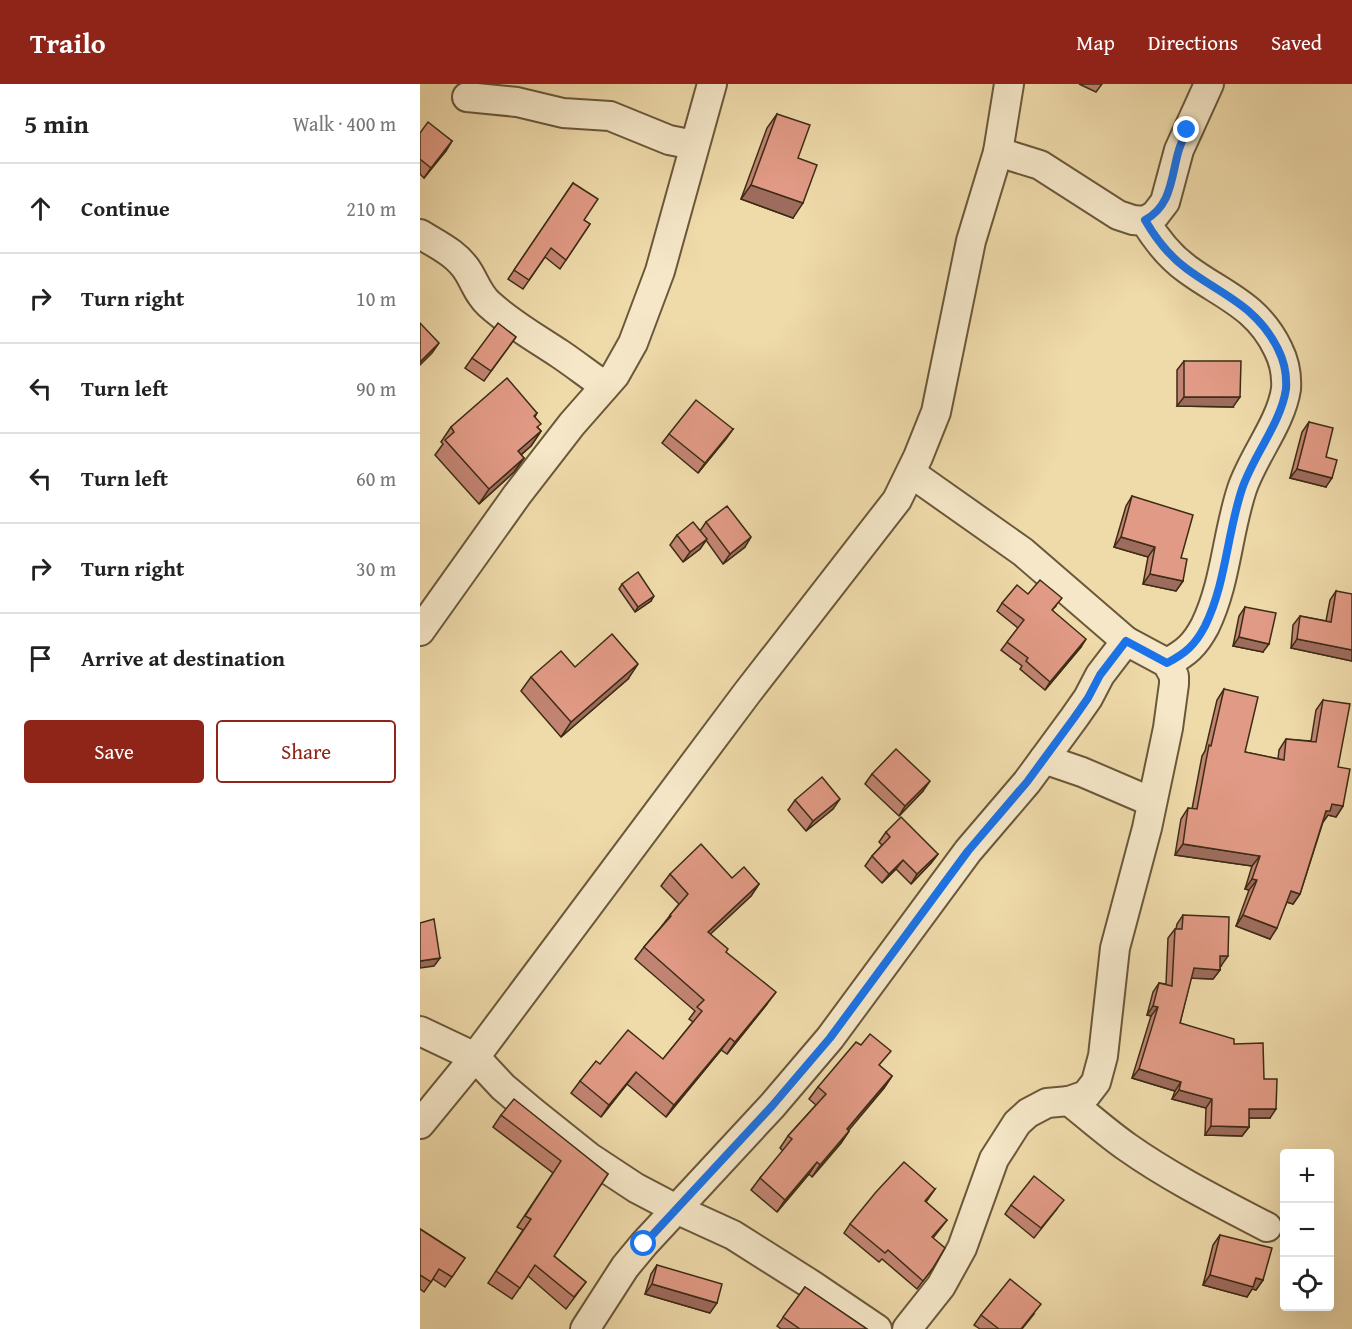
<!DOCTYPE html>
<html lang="en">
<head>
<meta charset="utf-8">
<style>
  :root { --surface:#fff; --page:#f6f6f6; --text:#222; --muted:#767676; --line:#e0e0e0; --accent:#8f2418 }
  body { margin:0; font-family:"Gentium Book Plus",serif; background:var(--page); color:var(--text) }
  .controls { position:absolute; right:18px; bottom:18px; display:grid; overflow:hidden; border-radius:6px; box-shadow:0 6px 24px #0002 }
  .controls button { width:54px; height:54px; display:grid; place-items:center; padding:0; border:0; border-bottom:2px solid var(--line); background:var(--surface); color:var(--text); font:30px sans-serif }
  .stop { position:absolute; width:18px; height:18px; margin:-14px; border:4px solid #1a73e8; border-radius:50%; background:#fff }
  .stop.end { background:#1a73e8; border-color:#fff; box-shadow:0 2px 6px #0008 }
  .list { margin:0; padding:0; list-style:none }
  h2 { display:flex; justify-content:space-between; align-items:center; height:78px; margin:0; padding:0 24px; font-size:26px }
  h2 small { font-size:20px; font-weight:400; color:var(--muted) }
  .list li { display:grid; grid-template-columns:39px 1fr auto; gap:18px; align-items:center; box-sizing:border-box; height:90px; padding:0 24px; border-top:2px solid var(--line) }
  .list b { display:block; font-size:22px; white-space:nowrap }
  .list em { font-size:20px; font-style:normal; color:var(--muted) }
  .actions { display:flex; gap:12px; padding:18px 24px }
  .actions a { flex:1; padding:14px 0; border:2px solid var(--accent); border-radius:6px; text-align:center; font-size:21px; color:var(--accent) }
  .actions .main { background:var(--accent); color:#fff }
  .icon { flex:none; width:33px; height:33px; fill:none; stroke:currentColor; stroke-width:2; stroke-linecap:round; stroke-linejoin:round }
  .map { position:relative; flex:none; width:932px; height:1245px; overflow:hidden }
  header { display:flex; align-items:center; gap:36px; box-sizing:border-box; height:84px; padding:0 30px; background:var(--accent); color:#fff }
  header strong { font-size:28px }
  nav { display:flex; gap:33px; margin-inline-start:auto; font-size:21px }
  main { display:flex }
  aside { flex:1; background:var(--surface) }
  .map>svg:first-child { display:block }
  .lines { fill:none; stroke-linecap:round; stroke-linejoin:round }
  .minor-casing { stroke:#6a583a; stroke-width:32 }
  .minor { stroke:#f5e7c8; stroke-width:28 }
  .wall { fill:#c28472; stroke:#3d2c15; stroke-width:1.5 }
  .shaded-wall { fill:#9e6c5d; stroke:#3d2c15; stroke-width:1.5 }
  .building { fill:#e19a85; stroke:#3d2c15; stroke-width:1.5 }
  .route { stroke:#1a73e8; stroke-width:8 }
</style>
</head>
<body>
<header>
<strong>Trailo</strong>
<nav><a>Map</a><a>Directions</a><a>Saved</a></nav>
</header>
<main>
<aside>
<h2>5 min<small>Walk · 400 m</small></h2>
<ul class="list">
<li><svg class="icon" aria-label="ahead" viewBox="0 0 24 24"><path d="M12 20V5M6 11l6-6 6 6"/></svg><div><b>Continue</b></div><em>210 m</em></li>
<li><svg class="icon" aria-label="right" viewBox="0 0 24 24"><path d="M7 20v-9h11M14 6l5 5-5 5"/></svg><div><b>Turn right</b></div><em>10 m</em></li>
<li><svg class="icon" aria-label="left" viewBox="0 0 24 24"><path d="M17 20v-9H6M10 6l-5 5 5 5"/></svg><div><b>Turn left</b></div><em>90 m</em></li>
<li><svg class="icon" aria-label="left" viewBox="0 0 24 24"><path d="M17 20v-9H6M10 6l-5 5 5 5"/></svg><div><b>Turn left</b></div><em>60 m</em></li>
<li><svg class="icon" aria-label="right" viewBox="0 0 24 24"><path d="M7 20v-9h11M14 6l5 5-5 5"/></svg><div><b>Turn right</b></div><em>30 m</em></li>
<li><svg class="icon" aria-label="arrive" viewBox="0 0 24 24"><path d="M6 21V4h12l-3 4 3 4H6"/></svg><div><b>Arrive at destination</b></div></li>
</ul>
<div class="actions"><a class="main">Save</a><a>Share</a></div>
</aside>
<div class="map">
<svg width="932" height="1245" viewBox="0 0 932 1245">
  <rect width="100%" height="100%" fill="#efdaaa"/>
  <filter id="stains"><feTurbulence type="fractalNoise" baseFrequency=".00333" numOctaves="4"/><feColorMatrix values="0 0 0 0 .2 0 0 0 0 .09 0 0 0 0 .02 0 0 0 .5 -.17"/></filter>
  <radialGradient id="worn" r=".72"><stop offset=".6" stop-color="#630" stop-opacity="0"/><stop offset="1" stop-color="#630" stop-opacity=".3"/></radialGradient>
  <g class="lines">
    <defs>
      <g id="minor">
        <path d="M47,13L97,18L143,29L190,32L249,56L274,61"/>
        <path d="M578,68L620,81L698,131L713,136L725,137L735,131L745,118L759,66L789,0"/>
        <path d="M725,137C736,155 749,172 767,185C802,211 837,221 858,265C864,277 867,291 866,305C861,339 833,372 822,405C807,450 806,499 785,542C775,561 766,569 747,579"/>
        <path d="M0,150C18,161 38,170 49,189C56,201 59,211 69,220C91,240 116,254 140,270C155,280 170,292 185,302"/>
        <path d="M0,547L97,411L152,340L195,291L213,259L240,187L292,0"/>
        <path d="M624,675L662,688L732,718"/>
        <path d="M0,947L55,973L83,1003L114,1029L169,1073L216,1104L256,1125L313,1151L392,1201L457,1245"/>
        <path d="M649,1017C668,1032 687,1049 707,1063C751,1094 799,1118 847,1143"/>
        <path d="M0,1040L55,973L327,609L477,416L498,373L516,328L551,157L578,68L589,0"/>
        <path d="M165,1245L205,1183L224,1160L352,1022L410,954L548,767L607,698L654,634L668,614L680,591L706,557"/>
        <path d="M487,1245L521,1202L542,1164L574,1075L597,1039L608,1029L627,1019L649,1017L666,1011L676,998L683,972L695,864L727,744L748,644L754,600V592L747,579L706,557L603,468L491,389"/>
      </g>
    </defs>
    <use href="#minor" class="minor-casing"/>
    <use href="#minor" class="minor"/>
  </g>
  <g class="wall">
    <path d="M659,0H682L676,8Z"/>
    <path d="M357,30L378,74L373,134L321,115L347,44Z"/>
    <path d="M0,49L32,57L4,94L0,90Z"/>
    <path d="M153,99L164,136L170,140L140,185L125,173L103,205L88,195Z"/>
    <path d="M96,253L64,297L45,284L52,274Z"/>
    <path d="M764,277L813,323L757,322V286Z"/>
    <path d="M117,329L115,333L118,344L121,347L111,362L101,371L104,374L94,388L59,420L15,371L23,360L21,358L31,343Z"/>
    <path d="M889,338L906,373V403L870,394L882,348Z"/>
    <path d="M313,345L278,389L242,359L249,350Z"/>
    <path d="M712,412L761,474L763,497L756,507L723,500L728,473L694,463L706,422Z"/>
    <path d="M286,438L325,463L303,480L286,456L280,465L263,478L250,461L257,451L280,447Z"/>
    <path d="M202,500L231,517L215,528L199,505Z"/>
    <path d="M916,507L932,577L871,564L873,541L880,532L906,537L910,516Z"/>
    <path d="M608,510L636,522L632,526L661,563L625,606L600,585L602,582L581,566L598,544L577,527L582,519Z"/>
    <path d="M825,523L843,568L813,562L819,532Z"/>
    <path d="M111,593L208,595L141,653L101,607Z"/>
    <path d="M804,605L825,668L858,675L859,666L866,655L891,657L896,626L903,616L918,683L923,722L916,733L908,731L903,738L880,810L873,820L867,818L850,855L816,842L829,806L825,805L832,782L755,771L761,735L768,724L772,725L782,672L785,667L797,616Z"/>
    <path d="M452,690L503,707L479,732L445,700Z"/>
    <path d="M375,716L413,725L386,747L368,726Z"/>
    <path d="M466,748L518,770L511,779L491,800L476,785L462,799L445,782L452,772L462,761L459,758Z"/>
    <path d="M250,790L312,794L339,800L331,812L290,850L347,920L307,970L301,966L246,1033L207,1000L181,1033L151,1009L160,997L180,980L243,975L273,938L269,935L275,927L215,875L224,863L241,843L259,820L241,802Z"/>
    <path d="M763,831L801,882H800V886L793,895L771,894L760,939L814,960L844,995L850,1034H829V1043L822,1052L785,1051L786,1024L752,1015L755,1007L712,994L731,932L727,931L733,908L739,899L746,900L748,854L755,845H756L757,840Z"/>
    <path d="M460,982L472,992L464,1004L428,1046L429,1047L421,1059L392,1093L389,1090L357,1128L331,1106L340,1094L363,1067L360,1064L368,1052L396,1021L389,1015L398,1003Z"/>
    <path d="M81,1031L188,1090L134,1172L166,1198L146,1225L108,1192L92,1215L68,1199L103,1146L97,1143L133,1089L73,1043Z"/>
    <path d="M515,1105L506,1118L527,1136L513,1154V1184L497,1205L462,1175L459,1178L424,1149L430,1140Z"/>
    <path d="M591,1121L637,1125L614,1154L585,1130Z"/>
    <path d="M0,1145L45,1174L25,1203L13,1195L4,1208L0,1205Z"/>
    <path d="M800,1151L843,1196L836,1206L832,1205L827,1213L783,1201L793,1161Z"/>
    <path d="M237,1181L290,1229L225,1210L231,1190Z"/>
    <path d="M385,1203L447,1245H361L357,1242Z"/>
    <path d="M614,1230L602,1245H560L554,1241L561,1231Z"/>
  </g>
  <g class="shaded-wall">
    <path d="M32,57L26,67L4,94L11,84Z"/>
    <path d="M331,101L383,119L373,134L321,115Z"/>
    <path d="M19,259L12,269L0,281V278Z"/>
    <path d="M764,313H820L813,323L757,322Z"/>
    <path d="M313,345L306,355L278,389L285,379Z"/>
    <path d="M121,347L111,362L88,382L98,367Z"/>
    <path d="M104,374L94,388L59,420L69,405Z"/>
    <path d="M877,385L912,394L906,403L870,394Z"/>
    <path d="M331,453L325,463L303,480L310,470Z"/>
    <path d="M701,453L735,463L728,473L694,463Z"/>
    <path d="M287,455L280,465L263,478L270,468Z"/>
    <path d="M730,490L763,497L756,507L723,500Z"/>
    <path d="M234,512L231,517L215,528L218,523Z"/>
    <path d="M819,553L849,560L843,568L813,562Z"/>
    <path d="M666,555L661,563L625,606L630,598Z"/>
    <path d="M877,555L932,566V577L871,564Z"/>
    <path d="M218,580L208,595L141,653L151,638Z"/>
    <path d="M510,697L503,707L479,732L485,722Z"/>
    <path d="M420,715L413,725L386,747L393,737Z"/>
    <path d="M912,720L923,722L916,733L908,731L903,738L899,737Z"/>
    <path d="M763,760L840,772L832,782L755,771Z"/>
    <path d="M518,770L511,779L491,800L497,790Z"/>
    <path d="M483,776L476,785L462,799L469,790Z"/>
    <path d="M832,795L837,796L829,806L825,805Z"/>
    <path d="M339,800L331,812L280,860L288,848Z"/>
    <path d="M871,807L880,810L873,820L863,817Z"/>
    <path d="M823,831L857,844L850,855L816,842Z"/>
    <path d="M800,872H808L801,882L794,881Z"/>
    <path d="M20,874L14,882L0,884V877Z"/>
    <path d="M774,884L800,886L793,895L767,894Z"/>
    <path d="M356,908L347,920L307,970L315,958Z"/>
    <path d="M733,922L738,923L731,932L727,931Z"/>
    <path d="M310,954L301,966L246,1033L254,1021Z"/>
    <path d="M719,985L761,998L755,1007L712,994Z"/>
    <path d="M216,988L207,1000L181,1033L189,1021Z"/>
    <path d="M472,992L464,1004L419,1058L427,1045Z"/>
    <path d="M759,1006L792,1015L786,1024L752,1015Z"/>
    <path d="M829,1025H856L850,1034H823Z"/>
    <path d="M791,1042L829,1043L822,1052L785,1051Z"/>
    <path d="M429,1047L421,1059L392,1093L400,1081Z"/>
    <path d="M397,1078L389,1090L357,1128L365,1116Z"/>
    <path d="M790,1191L836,1194L843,1196L836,1206L832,1205L827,1213L783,1201Z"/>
    <path d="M232,1200L297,1219L290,1229L225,1210Z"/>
  </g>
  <g class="building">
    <path d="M357,30L390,41L378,74L397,81L383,119L331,101Z"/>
    <path d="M8,38L32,57L11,84L0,75V49Z"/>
    <path d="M153,99L178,115L164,136L170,140L146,176L131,164L109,196L94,186Z"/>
    <path d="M0,239L19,259L0,278Z"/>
    <path d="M78,239L96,253L71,287L52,274Z"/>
    <path d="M764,277H821L820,313H764Z"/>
    <path d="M87,294L117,329L114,332L121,340L117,343L121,347L98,367L104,374L69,405L25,356L34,348L31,343Z"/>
    <path d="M276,316L313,345L285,379L249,350Z"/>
    <path d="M889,338L913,344L906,373L917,376L912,394L877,385Z"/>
    <path d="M712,412L773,431L761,474L767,475L763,497L730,490L735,463L701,453Z"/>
    <path d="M307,422L331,453L310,470L286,438Z"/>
    <path d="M273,438L287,455L270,468L257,451Z"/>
    <path d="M218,488L234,512L218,523L202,500Z"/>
    <path d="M620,496L642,514L632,526L666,555L630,598L606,577L608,574L587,558L604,536L582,519L597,501L608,510Z"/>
    <path d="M916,507L932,510V566L877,555L880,532L911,538Z"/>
    <path d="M825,523L856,529L849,560L819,553Z"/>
    <path d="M192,550L218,580L151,638L111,593L141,567L155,583Z"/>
    <path d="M804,605L838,613L825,668L864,676L866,655L896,658L903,616L930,620L918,683L930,685L923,722L912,720L910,727H906L880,810L871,807L857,844L823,831L837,796L832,795L840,772L763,760L768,724L777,725L789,661L791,662Z"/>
    <path d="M476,665L510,697L485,722L452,690Z"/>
    <path d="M402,693L420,715L393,737L375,716Z"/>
    <path d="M481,733L518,770L497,790L483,776L469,790L452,772L470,753L466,748Z"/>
    <path d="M281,760L312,794L324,783L339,800L288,848L308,865L306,868L356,908L315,958L310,954L254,1021L216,988L189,1021L160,997L176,977L180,980L208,946L243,975L282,927L277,923L284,916L224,863L251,832L250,831L268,810L250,790Z"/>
    <path d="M763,831L809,833L808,872H800V886L774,884L760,939L814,955V960L843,959L844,995H857L856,1025H829V1043L791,1042L792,1015L759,1006L761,998L719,985L738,923L733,922L739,899L752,902L755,845H762Z"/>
    <path d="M14,835L20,874L0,877V839Z"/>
    <path d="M450,950L471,967L459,981L472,992L427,1045L429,1047L400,1081L397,1078L365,1116L340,1094L372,1055L368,1052L406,1010L398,1003L436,958L441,961Z"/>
    <path d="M94,1015L188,1090L134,1172L166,1198L154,1213L115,1181L100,1204L76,1187L111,1135L105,1132L141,1077L81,1031Z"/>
    <path d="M484,1078L515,1105L505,1117L527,1136L512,1153L525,1164L513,1184L503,1197L468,1166L465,1169L430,1140L456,1108Z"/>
    <path d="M614,1092L644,1116L621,1144L591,1121Z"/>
    <path d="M0,1145L45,1174L32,1193L19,1185L11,1198L0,1191Z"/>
    <path d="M800,1151L852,1164L843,1196L836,1194L833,1203L790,1191Z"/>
    <path d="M237,1181L302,1200L297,1219L232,1200Z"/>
    <path d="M590,1195L621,1220L601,1245H579L561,1231Z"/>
    <path d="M385,1203L447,1245H380L363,1233Z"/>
  </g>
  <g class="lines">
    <path class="route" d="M224,1160L352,1022L410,954L548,767L607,698L654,634L668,614L680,591L706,557L747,579C766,569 775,561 785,542C806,499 807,450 822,405C833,372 861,339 866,305C867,291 864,277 858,265C837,222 802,211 767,185C749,172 736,155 725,136C751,122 751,95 758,69C760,61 764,53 767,46"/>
  </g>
  <rect width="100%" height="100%" filter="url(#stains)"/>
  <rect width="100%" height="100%" fill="url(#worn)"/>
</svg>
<div class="controls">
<button>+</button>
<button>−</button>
<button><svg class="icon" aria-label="locate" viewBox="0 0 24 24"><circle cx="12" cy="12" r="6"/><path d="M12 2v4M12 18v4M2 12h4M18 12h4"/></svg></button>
</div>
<div class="stop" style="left:224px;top:1160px"></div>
<div class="stop end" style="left:767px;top:46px"></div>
</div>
</main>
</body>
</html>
